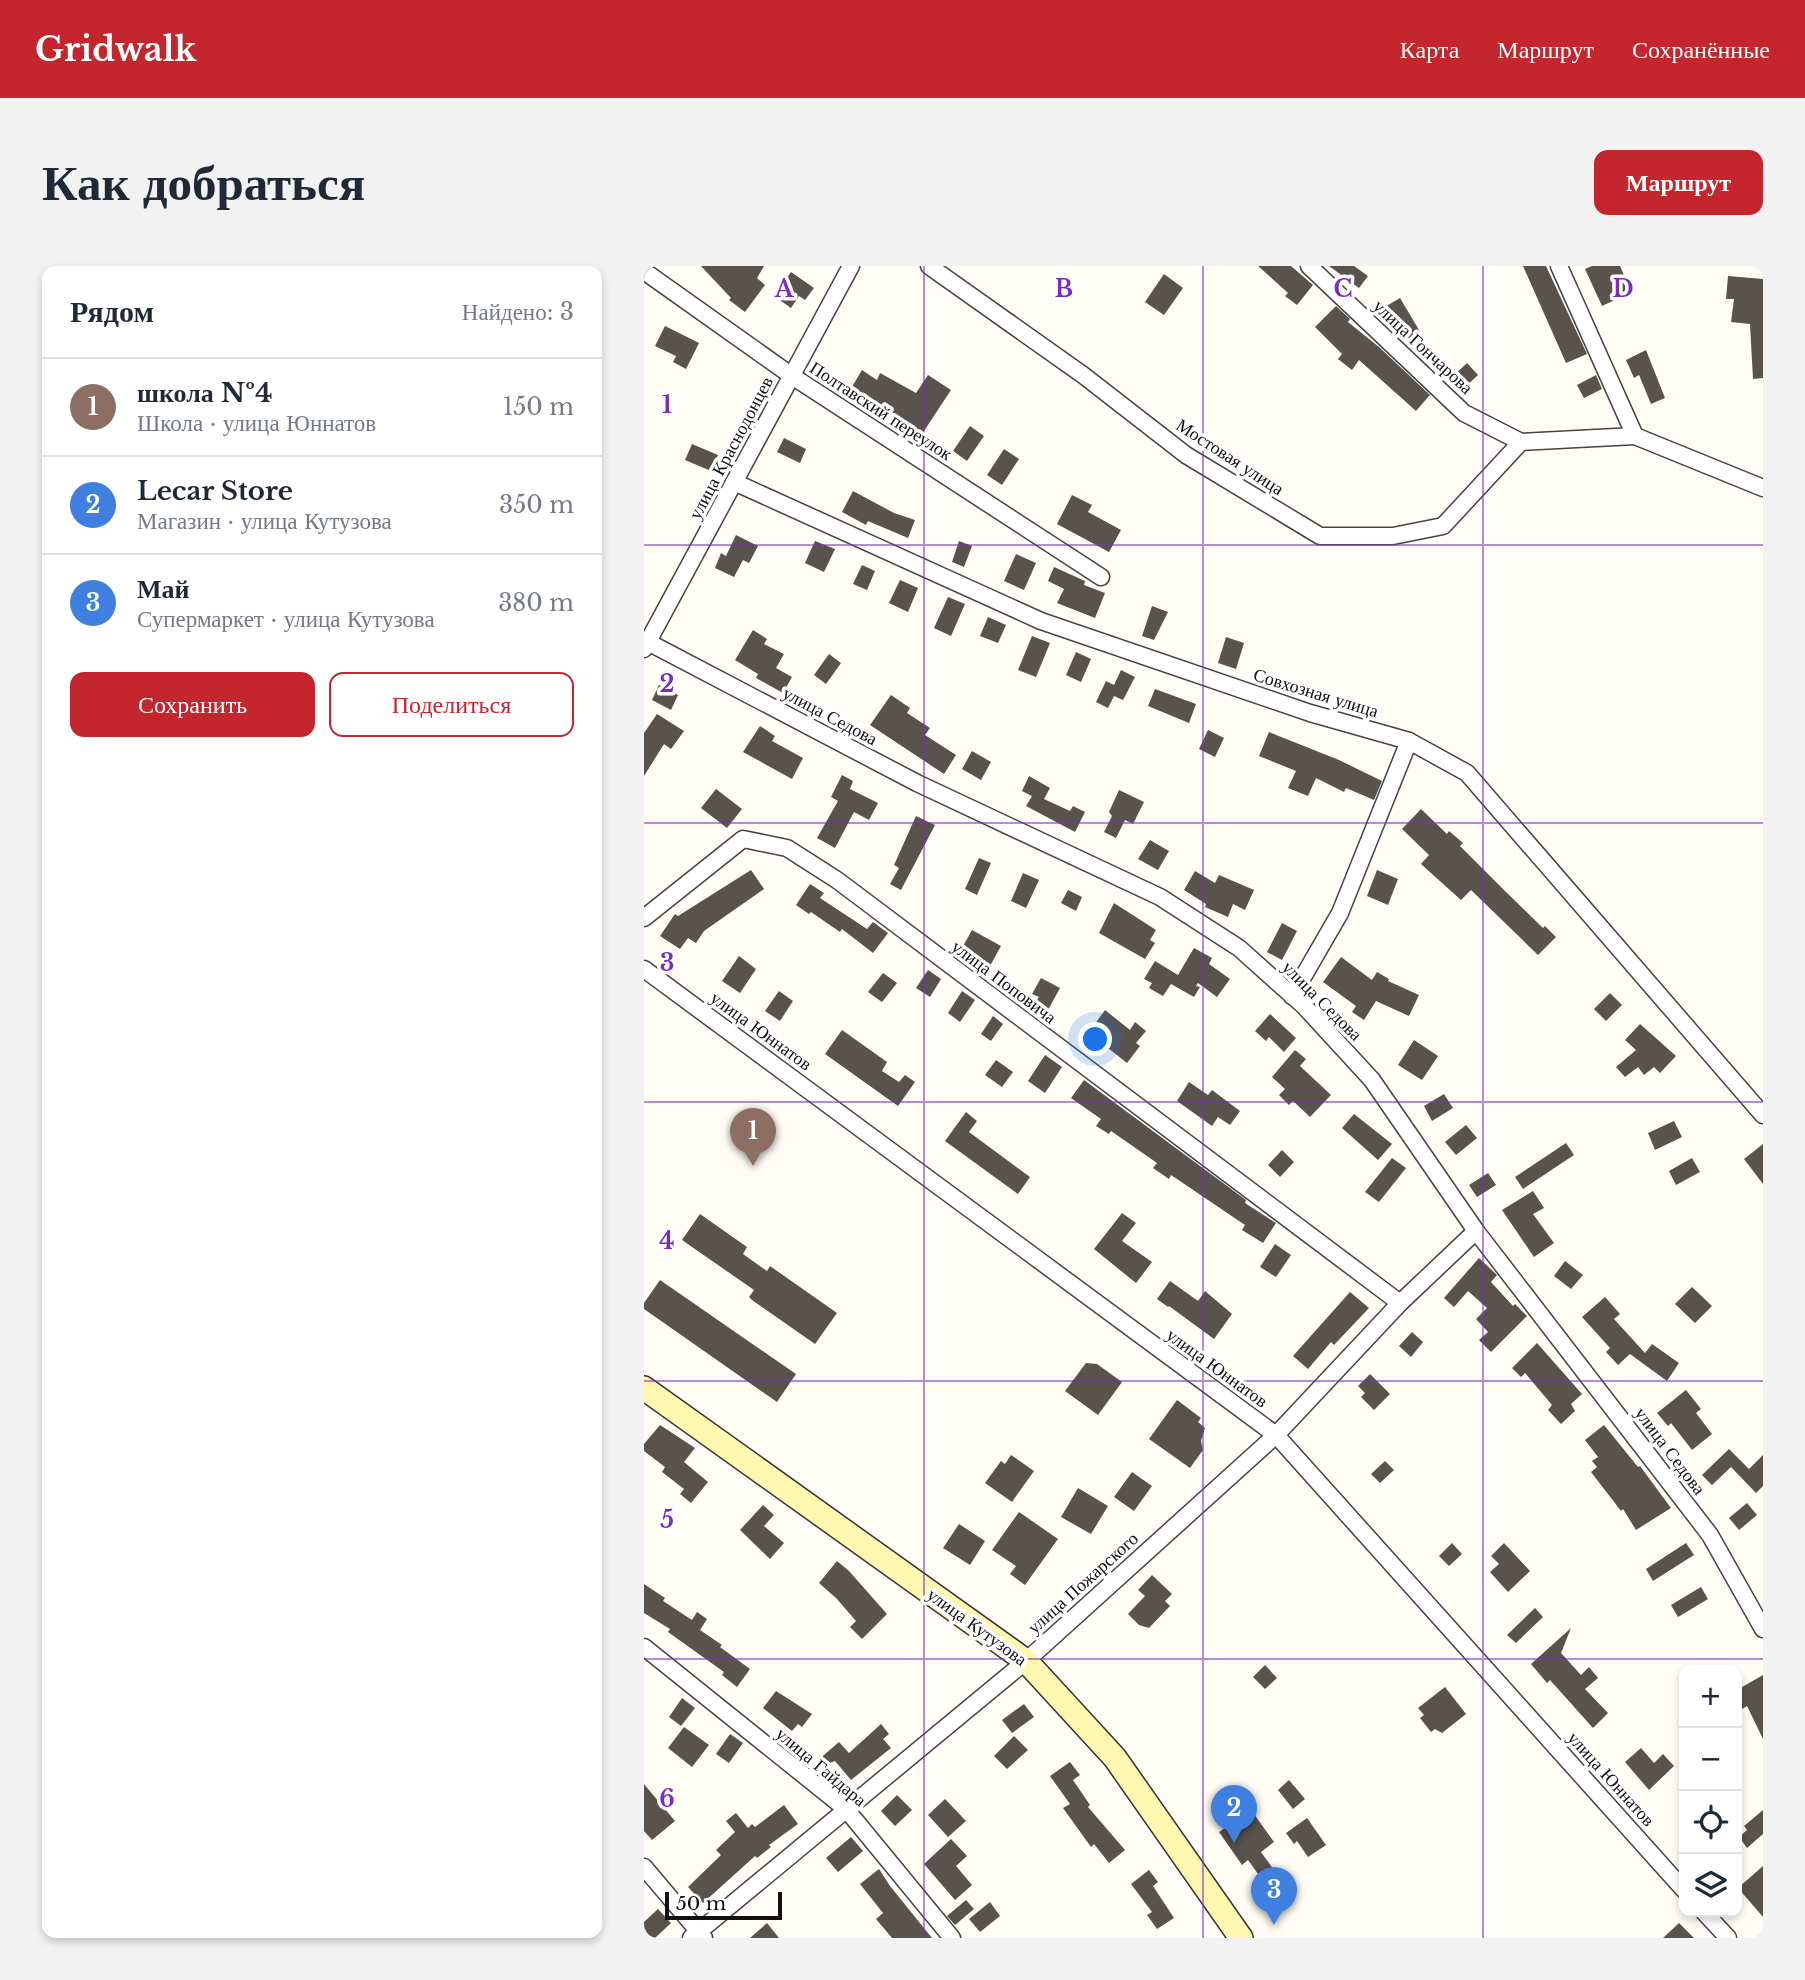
<!DOCTYPE html>
<html lang="ru">
<head>
<meta charset="utf-8">
<style>
  :root { --surface:#fff; --page:#f2f2f3; --text:#1f2937; --muted:#747a83; --line:#e0e1e3; --accent:#c4262e }
  body { margin:0; font-family:"Libre Baskerville",serif; background:var(--page); color:var(--text) }
  .controls { position:absolute; right:21px; bottom:21px; display:grid; overflow:hidden; border-radius:14px; box-shadow:0 4px 10px #0003 }
  .controls button { width:63px; height:63px; display:grid; place-items:center; padding:0; border:0; border-bottom:2px solid var(--line); background:var(--surface); color:var(--text); font:35px sans-serif }
  .scale { position:absolute; left:21px; bottom:18px; width:117px; box-sizing:border-box; padding-left:7px; border:4px solid #111; border-top:0; font-size:19px; line-height:24px; white-space:nowrap; color:#111; -webkit-text-stroke:5px #fff; paint-order:stroke }
  .you { position:absolute; left:452px; top:774px; width:24px; height:24px; margin:-18px; border:5px solid #fff; border-radius:50%; background:#1a73e8; box-shadow:0 0 0 10px #1a73e833 }
  .badge { display:grid; place-items:center; width:46px; height:46px; border-radius:50%; background:var(--accent); color:#fff; font-size:23px; font-weight:700 }
  .pin { position:absolute; translate:-50% -58px; filter:drop-shadow(0 2px 4px #0008) }
  .pin::after { content:''; position:absolute; top:37px; width:24px; height:21px; background:inherit; clip-path:polygon(0 0,100% 0,50% 100%) }
  .list { margin:0; padding:0; list-style:none }
  h2 { display:flex; justify-content:space-between; align-items:center; height:91px; margin:0; padding:0 28px; font-size:30px }
  h2 small { font-size:23px; font-weight:400; color:var(--muted) }
  .list li { display:grid; grid-template-columns:46px 1fr auto; gap:21px; align-items:center; box-sizing:border-box; height:98px; padding:0 28px; border-top:2px solid var(--line) }
  .list b { display:block; font-size:26px; white-space:nowrap }
  .list p { margin:0; font-size:23px; white-space:nowrap; color:var(--muted) }
  .list em { font-size:23px; font-style:normal; color:var(--muted) }
  .actions { display:flex; gap:14px; padding:21px 28px }
  .actions a { flex:1; padding:16px 0; border:2px solid var(--accent); border-radius:14px; text-align:center; font-size:24px; color:var(--accent) }
  .actions .main { background:var(--accent); color:#fff }
  .icon { flex:none; width:38px; height:38px; fill:none; stroke:currentColor; stroke-width:2; stroke-linecap:round; stroke-linejoin:round }
  .map { position:relative; flex:none; width:1119px; height:1672px; overflow:hidden; border-radius:14px }
  header { display:flex; align-items:center; gap:42px; box-sizing:border-box; height:98px; padding:0 35px; background:var(--accent); color:#fff }
  header strong { font-size:33px }
  nav { display:flex; gap:38px; margin-inline-start:auto; font-size:24px }
  .intro { display:flex; align-items:center; justify-content:space-between; box-sizing:border-box; height:168px; padding:0 42px }
  h1 { margin:0; font-size:49px }
  .button { padding:18px 32px; border-radius:14px; background:var(--accent); color:#fff; font-size:24px; font-weight:700 }
  main { display:flex; gap:42px; padding:0 42px }
  aside { flex:1; background:var(--surface); border-radius:14px; box-shadow:0 4px 10px #0003 }
  .map>svg:first-child { display:block }
  .building { fill:#5a524d }
  .lines { fill:none; stroke-linecap:round; stroke-linejoin:round }
  .minor-casing { stroke:#444; stroke-width:19 }
  .secondary-casing { stroke:#333; stroke-width:26 }
  .minor { stroke:#fff; stroke-width:16 }
  .secondary { stroke:#fff6b0; stroke-width:23 }
  .grid { fill:none; stroke:#7b2cbf; stroke-width:2; stroke-opacity:0.55 }
  .labels { text-anchor:middle; dominant-baseline:central; stroke-width:7; stroke-linejoin:round; paint-order:stroke }
  .street-label { font-size:18px; fill:#111; stroke:#fff }
  .grid-label { font-size:23px; text-anchor:middle; font-weight:bold; fill:#7b2cbf; stroke:#fff; stroke-width:7; stroke-linejoin:round; paint-order:stroke }
</style>
</head>
<body>
<header>
<strong>Gridwalk</strong>
<nav><a>Карта</a><a>Маршрут</a><a>Сохранённые</a></nav>
</header>
<div class="intro"><h1>Как добраться</h1><a class="button">Маршрут</a></div>
<main>
<aside>
<h2>Рядом<small>Найдено: 3</small></h2>
<ul class="list">
<li><span class="badge" style="background:#8d6e63">1</span><div><b>школа №4</b><p>Школа · улица Юннатов</p></div><em>150 m</em></li>
<li><span class="badge" style="background:#3f7fe0">2</span><div><b>Lecar Store</b><p>Магазин · улица Кутузова</p></div><em>350 m</em></li>
<li><span class="badge" style="background:#3f7fe0">3</span><div><b>Май</b><p>Супермаркет · улица Кутузова</p></div><em>380 m</em></li>
</ul>
<div class="actions"><a class="main">Сохранить</a><a>Поделиться</a></div>
</aside>
<div class="map">
<svg width="1119" height="1672" viewBox="0 0 1119 1672">
  <rect width="100%" height="100%" fill="#fffdf5"/>
  <g class="building">
    <path d="M57,0H120L113,12L121,19L101,46L85,34L87,32Z"/>
    <path d="M614,0H647L669,19L653,39L641,30L644,27Z"/>
    <path d="M685,0H710L724,10L715,22Z"/>
    <path d="M879,0H902L943,88L922,97Z"/>
    <path d="M948,0H976L980,9L978,15L985,25L971,30V34L958,40L941,3Z"/>
    <path d="M147,6L170,22L161,34L155,30L147,42L130,30Z"/>
    <path d="M520,8L539,22L520,49L501,36Z"/>
    <path d="M1084,10L1119,13V112L1109,113L1106,58L1087,56L1090,33H1082Z"/>
    <path d="M756,32L775,64L765,74L749,58L739,42Z"/>
    <path d="M692,40L706,53L704,56L735,81L786,129L772,145L715,94L708,104L694,93L698,88L671,61Z"/>
    <path d="M21,60L55,77L42,103L29,96L32,90L11,80Z"/>
    <path d="M1002,84L1021,132L1007,138L995,109L990,112L982,94Z"/>
    <path d="M823,97L834,109L818,124L807,112Z"/>
    <path d="M218,104L233,114L236,107L272,127L284,109L307,124L278,168L255,152L256,151L206,124Z"/>
    <path d="M952,109L958,123L940,132L933,119Z"/>
    <path d="M326,160L340,170L323,195L309,185Z"/>
    <path d="M140,172L162,183L156,197L133,186Z"/>
    <path d="M48,178L74,189L67,205L41,194Z"/>
    <path d="M360,183L375,193L358,219L343,209Z"/>
    <path d="M209,225L250,247L271,254L264,272L224,255L222,259L198,246Z"/>
    <path d="M428,229L448,239L444,246L477,264L465,286L413,258Z"/>
    <path d="M92,269L114,280L105,297L99,294L90,311L71,302L77,287L82,290Z"/>
    <path d="M171,275L191,283L180,306L161,297Z"/>
    <path d="M315,275L328,280L320,301L308,296Z"/>
    <path d="M372,288L392,297L380,324L360,315Z"/>
    <path d="M218,299L231,305L223,324L209,318Z"/>
    <path d="M410,301L441,315L440,319L461,327L451,352L413,337L420,323L404,315Z"/>
    <path d="M256,314L274,322L264,346L245,337Z"/>
    <path d="M304,331L321,338L307,370L290,362Z"/>
    <path d="M508,340L524,346L510,374L498,370Z"/>
    <path d="M344,351L362,359L354,377L336,370Z"/>
    <path d="M109,364L123,373L120,378L140,388L132,402L148,411L139,427L112,412L114,408L91,394Z"/>
    <path d="M388,370L406,377L392,411L374,404Z"/>
    <path d="M582,371L600,377L592,403L574,397Z"/>
    <path d="M432,386L447,393L437,416L422,409Z"/>
    <path d="M185,388L197,397L182,418L170,409Z"/>
    <path d="M477,404L491,411L479,434L470,430L464,442L452,436L462,415L470,419Z"/>
    <path d="M15,419L34,429L27,444L8,434Z"/>
    <path d="M511,423L552,438L545,457L504,440Z"/>
    <path d="M247,429L266,442L263,447L286,462L281,469L312,489L300,508L226,459Z"/>
    <path d="M13,448L40,465L27,483L20,478L0,510V467Z"/>
    <path d="M116,460L131,470L128,475L159,492L148,513L99,486Z"/>
    <path d="M564,464L580,472L571,491L555,483Z"/>
    <path d="M625,466L695,494L738,515L730,534L702,522L700,526L672,512L664,530L644,522L652,505L615,490Z"/>
    <path d="M328,485L347,496L337,514L318,503Z"/>
    <path d="M198,509L209,515L206,523L234,537L225,554L210,546L191,582L173,572L194,535L187,531Z"/>
    <path d="M385,510L406,522L400,533L426,545L429,540L441,546L431,566L382,540L388,530L378,525Z"/>
    <path d="M72,523L98,543L83,562L57,542Z"/>
    <path d="M475,524L500,536L489,558L481,554L472,572L460,566L468,550L465,546Z"/>
    <path d="M777,543L803,568L805,565L819,577L816,580L860,624L899,662L901,660L912,671L894,689L827,624L817,634L777,598L785,589L758,563Z"/>
    <path d="M272,550L291,559L257,624L246,618L255,602L250,599Z"/>
    <path d="M506,574L525,585L514,604L494,593Z"/>
    <path d="M335,592L347,597L333,629L321,623Z"/>
    <path d="M107,604L120,623L60,665L52,677L44,672L36,683L16,670L31,648L34,650Z"/>
    <path d="M733,604L754,613L744,639L723,630Z"/>
    <path d="M551,605L571,617L575,609L610,624L601,644L589,638L584,651L561,641L562,638L540,624Z"/>
    <path d="M379,607L395,614L382,642L367,635Z"/>
    <path d="M166,618L180,627L176,632L223,663L229,656L244,667L229,687L198,663L196,666L167,646L165,648L152,639Z"/>
    <path d="M424,624L438,631L432,645L417,637Z"/>
    <path d="M470,637L512,664L506,674L511,677L501,693L455,667Z"/>
    <path d="M638,657L653,665L638,694L623,686Z"/>
    <path d="M328,664L357,680L346,700L318,682Z"/>
    <path d="M550,682L568,692L565,698L586,713L573,731L554,717L552,720L556,721L550,731L527,718L519,730L505,722L508,717L500,713L511,695L534,709Z"/>
    <path d="M95,690L112,703L96,727L78,715Z"/>
    <path d="M697,691L728,714L733,706L745,713L744,715L775,729L765,750L732,735L720,754L708,746L712,740L679,716Z"/>
    <path d="M284,704L297,713L286,731L272,722Z"/>
    <path d="M239,707L253,717L238,736L224,726Z"/>
    <path d="M397,712L416,722L404,744L391,737L395,731L388,728Z"/>
    <path d="M135,725L149,735L136,755L121,745Z"/>
    <path d="M318,725L331,734L316,756L304,747Z"/>
    <path d="M966,727L978,739L962,755L950,743Z"/>
    <path d="M461,744L486,764L491,756L502,765L492,777L496,780L483,797L450,771L454,766L448,762Z"/>
    <path d="M626,748L652,772L640,786L625,771L622,775L611,765Z"/>
    <path d="M349,750L359,758L347,775L337,768Z"/>
    <path d="M996,758L1032,790L1016,807L1010,801L1000,809L994,801L981,811L972,801L992,784L981,774Z"/>
    <path d="M198,764L243,796L238,805L255,816L261,809L271,816L254,840L181,788Z"/>
    <path d="M770,774L794,790L778,814L754,799Z"/>
    <path d="M651,784L662,793L656,800L687,829L666,851L649,835L645,839L635,829L641,823L628,811Z"/>
    <path d="M401,789L418,801L401,827L384,815Z"/>
    <path d="M352,794L369,806L358,821L341,809Z"/>
    <path d="M440,814L602,934L601,937L632,957L619,977L598,964L601,959L527,909L525,913L509,902L513,897L467,865L465,868L452,860L457,853L427,832Z"/>
    <path d="M545,816L564,829L568,824L596,845L586,859L574,851L568,860L533,835Z"/>
    <path d="M800,828L809,842L788,855L780,840Z"/>
    <path d="M322,846L333,855L325,866L386,911L374,928L301,875Z"/>
    <path d="M710,848L748,878L734,894L698,862Z"/>
    <path d="M1030,855L1038,871L1011,884L1004,867Z"/>
    <path d="M822,859L833,872L812,889L801,876Z"/>
    <path d="M922,877L930,889L879,923L871,911Z"/>
    <path d="M1119,878V918L1100,893Z"/>
    <path d="M638,884L650,896L636,911L624,899Z"/>
    <path d="M748,892L762,902L735,936L721,926Z"/>
    <path d="M1048,892L1056,906L1032,919L1025,905Z"/>
    <path d="M844,907L852,919L833,931L825,919Z"/>
    <path d="M889,925L900,942L889,948L910,977L890,991L858,944Z"/>
    <path d="M478,947L492,957L478,975L508,996L492,1017L450,983Z"/>
    <path d="M56,948L103,981L99,988L123,1005L126,1000L193,1047L171,1078L108,1034L105,1031L110,1024L38,974Z"/>
    <path d="M631,978L647,989L632,1011L616,1001Z"/>
    <path d="M835,992L853,1009L847,1016L869,1040L871,1038L883,1050L847,1086L835,1074L844,1066L832,1053L843,1042L824,1025L810,1041L800,1032Z"/>
    <path d="M921,995L939,1009L927,1023L910,1010Z"/>
    <path d="M16,1014L152,1108L133,1136L0,1043V1037Z"/>
    <path d="M526,1015L554,1035L561,1025L588,1048L570,1073L525,1040L524,1041L513,1033Z"/>
    <path d="M1048,1021L1068,1040L1051,1057L1031,1038Z"/>
    <path d="M706,1026L725,1042L690,1079L687,1076L664,1103L649,1090Z"/>
    <path d="M961,1031L976,1048L970,1053L1001,1087L1008,1078L1035,1097L1023,1115L986,1088L974,1099L962,1086L966,1082L938,1051Z"/>
    <path d="M768,1066L779,1076L767,1091L755,1080Z"/>
    <path d="M893,1077L938,1128L927,1138L931,1145L917,1158L904,1144L908,1139L881,1107L877,1111L868,1102Z"/>
    <path d="M442,1097L453,1098L478,1116L454,1149L421,1125Z"/>
    <path d="M726,1108L746,1128L730,1144L717,1131L721,1127L714,1120Z"/>
    <path d="M1042,1124L1057,1143L1052,1147L1068,1168L1048,1184L1027,1157L1024,1160L1013,1147Z"/>
    <path d="M533,1134L557,1152L554,1156L561,1162L557,1175L559,1184L546,1202L505,1173Z"/>
    <path d="M16,1159L51,1182L40,1196L64,1216L47,1237L36,1228L40,1223L18,1206L21,1201L0,1185V1178Z"/>
    <path d="M960,1159L994,1201L996,1200L1027,1242L992,1264L979,1243L977,1245L947,1206L953,1201L948,1195L954,1191L941,1174Z"/>
    <path d="M1085,1183L1105,1203L1119,1189V1220L1112,1227L1087,1201L1068,1219L1058,1209Z"/>
    <path d="M367,1189L390,1205L368,1236L341,1217L357,1195L361,1198Z"/>
    <path d="M741,1195L750,1204L736,1217L727,1208Z"/>
    <path d="M488,1206L508,1220L490,1245L470,1231Z"/>
    <path d="M434,1222L464,1240L447,1268L417,1251Z"/>
    <path d="M1103,1237L1113,1249L1095,1264L1085,1252Z"/>
    <path d="M119,1239L130,1249L120,1260L140,1277L126,1293L96,1264Z"/>
    <path d="M375,1246L414,1273L381,1319L366,1308L372,1300L348,1284Z"/>
    <path d="M315,1258L341,1275L326,1299L299,1282Z"/>
    <path d="M808,1277L818,1288L805,1300L795,1290Z"/>
    <path d="M860,1277L886,1305L864,1326L846,1306L855,1298L847,1290Z"/>
    <path d="M1042,1277L1050,1289L1009,1315L1002,1303Z"/>
    <path d="M193,1295L205,1305L243,1348L218,1373L206,1361L212,1355L193,1333L175,1317Z"/>
    <path d="M508,1309L528,1328L521,1335L526,1340L505,1362L495,1359L484,1348L501,1330L494,1324Z"/>
    <path d="M0,1318L21,1332L19,1335L48,1354L53,1346L63,1353L56,1364L78,1379L76,1381L106,1403L93,1421L78,1409L80,1406L24,1366L26,1363L0,1347Z"/>
    <path d="M1057,1321L1064,1333L1034,1351L1027,1339Z"/>
    <path d="M891,1342L899,1351L872,1377L863,1369Z"/>
    <path d="M927,1362L917,1387L937,1409L945,1401L954,1412L941,1423L964,1447L949,1462L906,1414L903,1417L887,1398Z"/>
    <path d="M621,1399L633,1412L621,1423L609,1411Z"/>
    <path d="M1119,1409V1473L1103,1440L1093,1446V1424Z"/>
    <path d="M801,1421L822,1448L798,1467L791,1463L787,1466L776,1452L780,1449L774,1442Z"/>
    <path d="M132,1425L168,1448L158,1461L154,1458L148,1465L119,1442Z"/>
    <path d="M38,1432L51,1442L37,1460L25,1451Z"/>
    <path d="M380,1438L390,1451L368,1467L358,1454Z"/>
    <path d="M237,1458L245,1468L239,1473L247,1482L207,1514L191,1495L169,1503L166,1501L195,1476L205,1487Z"/>
    <path d="M40,1461L65,1479L48,1501L24,1482Z"/>
    <path d="M86,1468L99,1477L85,1497L72,1488Z"/>
    <path d="M370,1470L384,1484L363,1503L350,1490Z"/>
    <path d="M997,1482L1010,1497L1019,1488L1030,1500L1005,1524L981,1496Z"/>
    <path d="M426,1496L436,1509L429,1514L446,1539L444,1541L481,1584L465,1597L450,1578L447,1581L419,1542L426,1538L406,1510Z"/>
    <path d="M645,1514L661,1533L649,1543L634,1524Z"/>
    <path d="M0,1518L31,1555L8,1574L0,1565Z"/>
    <path d="M253,1529L268,1544L251,1560L237,1545Z"/>
    <path d="M301,1533L322,1555L304,1571L284,1549Z"/>
    <path d="M600,1534L630,1576L617,1586L650,1632L638,1641L604,1594L598,1599L575,1566L590,1556L583,1546Z"/>
    <path d="M140,1539L154,1558L125,1579L127,1581L113,1592L111,1590L59,1637L44,1621L77,1589L72,1584L91,1566L82,1555L92,1547L104,1562L108,1558L111,1561Z"/>
    <path d="M1119,1544V1568L1103,1582L1095,1571L1103,1564L1100,1560Z"/>
    <path d="M663,1552L682,1579L664,1591L653,1575L650,1578L642,1567Z"/>
    <path d="M207,1571L219,1585L194,1606L182,1592Z"/>
    <path d="M307,1573L323,1590L312,1600L328,1619L311,1634L280,1598Z"/>
    <path d="M1119,1600V1651L1094,1622Z"/>
    <path d="M235,1603L246,1620L288,1672H248L232,1653L239,1647L216,1618Z"/>
    <path d="M505,1604L514,1616L509,1620L530,1652L513,1663L503,1649L508,1646L487,1618Z"/>
    <path d="M322,1634L330,1643L311,1659L303,1650Z"/>
    <path d="M346,1636L356,1650L336,1666L325,1653Z"/>
    <path d="M14,1643L27,1657L11,1672H0V1656Z"/>
    <path d="M123,1657L135,1672H106Z"/>
    <path d="M1035,1657L1050,1672H1019Z"/>
  </g>
  <g class="lines">
    <defs>
      <g id="minor">
        <path d="M285,0L439,109L542,189L676,270H749L799,260L877,176"/>
        <path d="M665,0L820,147L877,176L991,170L1119,222"/>
        <path d="M915,0L991,170"/>
        <path d="M0,5L148,110L457,311"/>
        <path d="M90,216L397,355L666,447L765,475L823,507L1119,849"/>
        <path d="M0,374L273,517L516,631L595,682L660,740L728,814L832,965L1066,1269L1119,1363"/>
        <path d="M0,383L207,0"/>
        <path d="M0,652L99,573L143,582L193,614L756,1037"/>
        <path d="M0,703L632,1169L1040,1624"/>
        <path d="M648,730L696,647L765,475"/>
        <path d="M0,1381L202,1543L308,1672"/>
        <path d="M0,1601L60,1672"/>
        <path d="M1060,1646L1084,1672"/>
        <path d="M47,1672L382,1395L632,1169L756,1037L832,965"/>
      </g>
      <path id="secondary" d="M0,1122L382,1395L471,1492L597,1672"/>
    </defs>
    <use href="#minor" class="minor-casing"/>
    <use href="#secondary" class="secondary-casing"/>
    <use href="#minor" class="minor"/>
    <use href="#secondary" class="secondary"/>
  </g>
  <path class="grid" d="M280,0V1672M559,0V1672M839,0V1672M0,279H1119M0,557H1119M0,836H1119M0,1115H1119M0,1393H1119"/>
  <g class="labels">
    <g class="street-label">
      <text transform="translate(779 81) rotate(43)">улица Гончарова</text>
      <text transform="translate(237 145) rotate(33)">Полтавский переулок</text>
      <text transform="translate(87 182) rotate(-62)">улица Краснодонцев</text>
      <text transform="translate(586 191) rotate(33)">Мостовая улица</text>
      <text transform="translate(672 427) rotate(17)">Совхозная улица</text>
      <text transform="translate(186 450) rotate(28)">улица Седова</text>
      <text transform="translate(360 716) rotate(37)">улица Поповича</text>
      <text transform="translate(678 735) rotate(45)">улица Седова</text>
      <text transform="translate(117 765) rotate(36)">улица Юннатов</text>
      <text transform="translate(573 1102) rotate(36)">улица Юннатов</text>
      <text transform="translate(1026 1185) rotate(53)">улица Седова</text>
      <text transform="translate(439 1317) rotate(-42)">улица Пожарского</text>
      <text transform="translate(333 1361) rotate(36)">улица Кутузова</text>
      <text transform="translate(177 1501) rotate(40)">улица Гайдара</text>
      <text transform="translate(967 1513) rotate(48)">улица Юннатов</text>
    </g>
  </g>
  <g class="grid-label">
    <text x="140" y="31">A</text>
    <text x="420" y="31">B</text>
    <text x="699" y="31">C</text>
    <text x="979" y="31">D</text>
    <text x="23" y="147">1</text>
    <text x="23" y="426">2</text>
    <text x="23" y="705">3</text>
    <text x="23" y="983">4</text>
    <text x="23" y="1262">5</text>
    <text x="23" y="1541">6</text>
  </g>
</svg>
<div class="controls">
<button>+</button>
<button>−</button>
<button><svg class="icon" aria-label="locate" viewBox="0 0 24 24"><circle cx="12" cy="12" r="6"/><path d="M12 2v4M12 18v4M2 12h4M18 12h4"/></svg></button>
<button><svg class="icon" aria-label="layers" viewBox="0 0 24 24"><path d="M12 4l9 5-9 5-9-5zM3 14l9 5 9-5"/></svg></button>
</div>
<div class="scale">50 m</div>
<div class="you"></div>
<div class="pin badge" style="left:109px;top:900px;background:#8d6e63">1</div>
<div class="pin badge" style="left:590px;top:1577px;background:#3f7fe0">2</div>
<div class="pin badge" style="left:630px;top:1659px;background:#3f7fe0">3</div>
</div>
</main>
</body>
</html>
